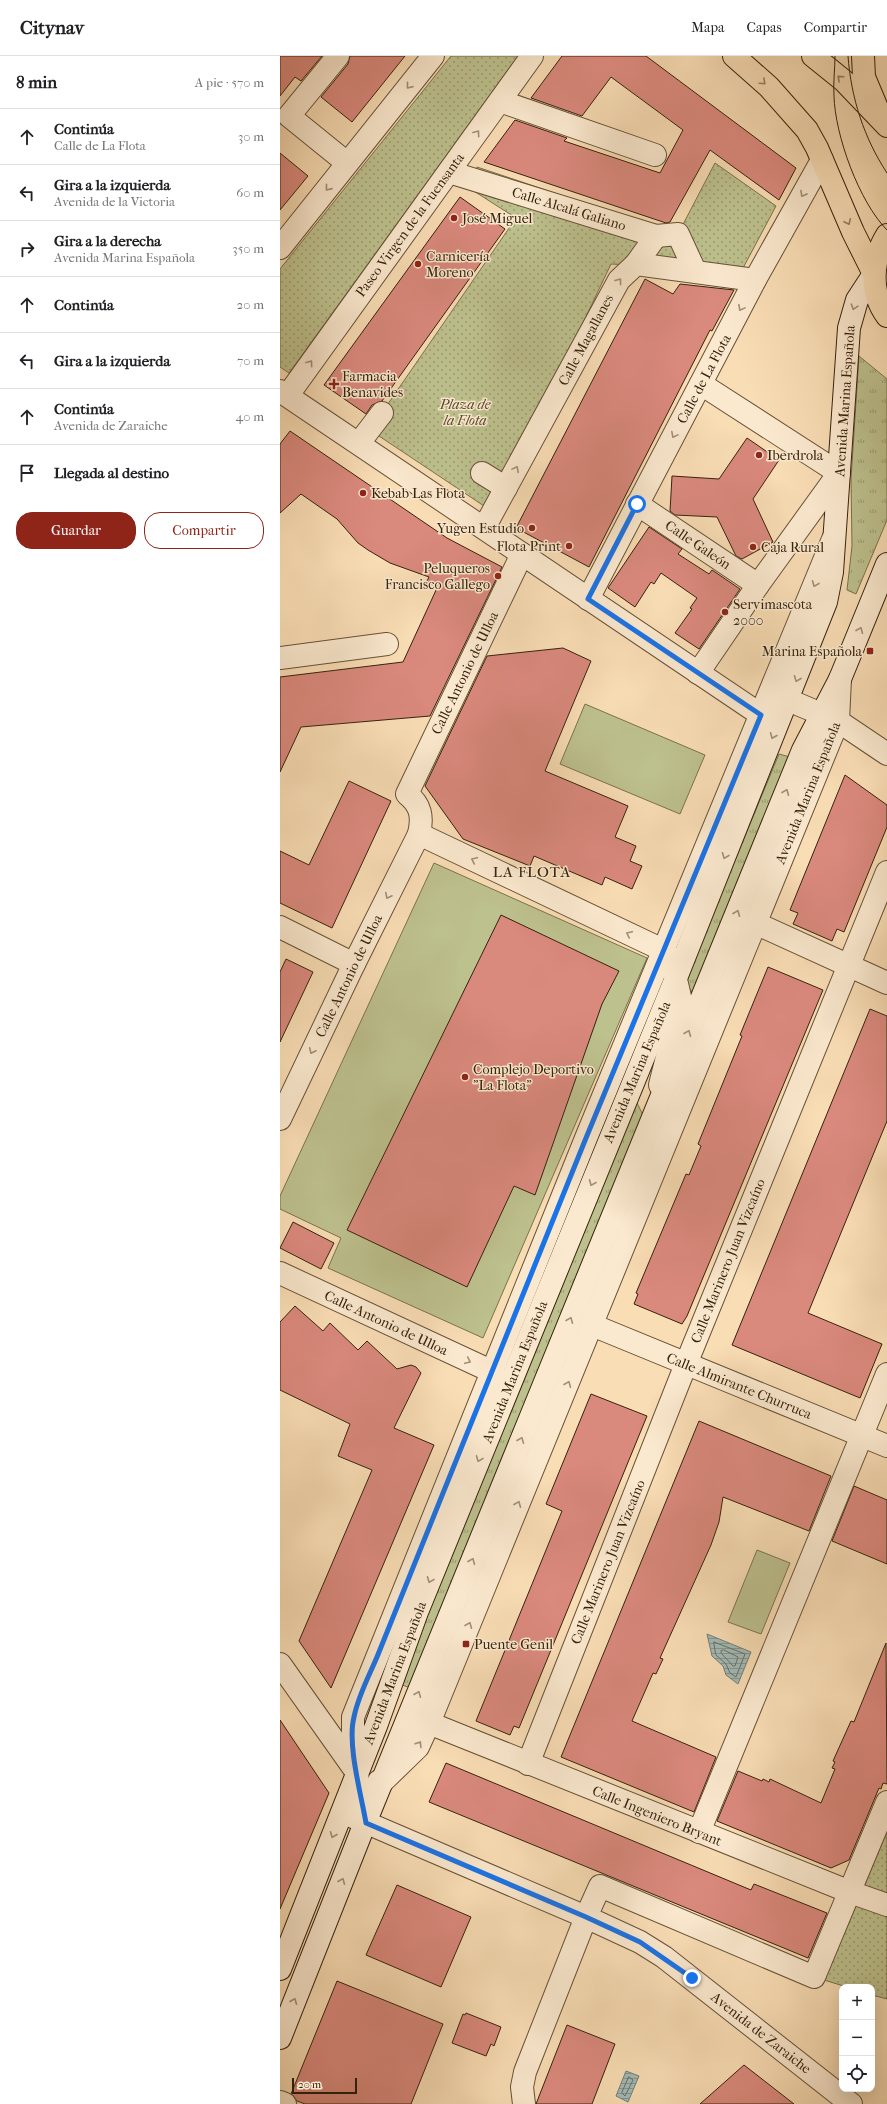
<!DOCTYPE html>
<html lang="es">
<head>
<meta charset="utf-8">
<style>
  :root { --surface:#fff; --page:#f2f2f2; --text:#202124; --muted:#757577; --line:#e0e0e0; --accent:#8f2418 }
  body { margin:0; font-family:"IM FELL French Canon",serif; background:var(--page); color:var(--text) }
  .controls { position:absolute; right:12px; bottom:12px; display:grid; overflow:hidden; border-radius:8px; box-shadow:0 4px 16px #0002 }
  .controls button { width:36px; height:36px; display:grid; place-items:center; padding:0; border:0; border-bottom:1px solid var(--line); background:var(--surface); color:var(--text); font:20px sans-serif }
  .scale { position:absolute; left:12px; bottom:10px; width:65px; box-sizing:border-box; padding-left:4px; border:2px solid #36220c; border-top:0; font-size:11px; line-height:14px; white-space:nowrap; color:#36220c; -webkit-text-stroke:3px #fbe9cf; paint-order:stroke }
  .stop { position:absolute; width:12px; height:12px; margin:-9px; border:3px solid #1a73e8; border-radius:50%; background:#fff }
  .stop.end { background:#1a73e8; border-color:#fff; box-shadow:0 1px 4px #0008 }
  .list { margin:0; padding:0; list-style:none }
  h2 { display:flex; justify-content:space-between; align-items:center; height:52px; margin:0; padding:0 16px; font-size:17px }
  h2 small { font-size:13px; font-weight:400; color:var(--muted) }
  .list li { display:grid; grid-template-columns:26px 1fr auto; gap:12px; align-items:center; box-sizing:border-box; height:56px; padding:0 16px; border-top:1px solid var(--line) }
  .list b { display:block; font-size:15px; white-space:nowrap }
  .list p { margin:0; font-size:13px; white-space:nowrap; color:var(--muted) }
  .list em { font-size:13px; font-style:normal; color:var(--muted) }
  .actions { display:flex; gap:8px; padding:12px 16px }
  .actions a { flex:1; padding:9px 0; border:1px solid var(--accent); border-radius:16px; text-align:center; font-size:14px; color:var(--accent) }
  .actions .main { background:var(--accent); color:#fff }
  .icon { flex:none; width:22px; height:22px; fill:none; stroke:currentColor; stroke-width:2; stroke-linecap:round; stroke-linejoin:round }
  .map { position:relative; flex:none; width:607px; height:2048px; overflow:hidden }
  header { display:flex; align-items:center; gap:24px; box-sizing:border-box; height:56px; padding:0 20px; background:var(--surface); border-bottom:1px solid var(--line) }
  header strong { font-size:19px }
  nav { display:flex; gap:22px; margin-inline-start:auto; font-size:14px }
  main { display:flex }
  aside { flex:1; background:var(--surface) }
  .map>svg:first-child { display:block }
  .grass { fill:url(#grass-tufts); stroke:#7a724d }
  .park { fill:url(#park-dots); stroke:#7a724d }
  .pitch { fill:#bdc18e; stroke:#7a724d }
  .water { fill:url(#water-rules); stroke:#767d73 }
  .lines { fill:none; stroke-linecap:round; stroke-linejoin:round }
  .shore { stroke:#6c6e62; stroke-width:1 }
  .building { fill:#da897d; stroke:#36220c }
  .street-casing { stroke:#675136; stroke-width:24 }
  .secondary-casing { stroke:#36220c; stroke-width:24 }
  .primary-casing { stroke:#36220c; stroke-width:24 }
  .street { stroke:#fbe9cf; stroke-width:22 }
  .secondary { stroke:#fbe9cf; stroke-width:22 }
  .primary { stroke:#f9ddb5; stroke-width:22 }
  .tram { stroke:#36220c; stroke-width:1 }
  .oneway { stroke:#988060 }
  .oneway2 { stroke:#a28f77 }
  .route { stroke:#1a73e8; stroke-width:5 }
  .poi-dot { fill:#8f2418; stroke:#fbe9cf; stroke-width:1.5 }
  .labels { text-anchor:middle; dominant-baseline:central; stroke-width:3; stroke-linejoin:round; paint-order:stroke }
  .street-label { font-size:14px; fill:#36220c; stroke:#fbe9cf }
  .poi-label { font-size:14px; fill:#36220c; stroke:#fbe9cf; text-anchor:start }
  .park-label { font-size:14px; font-style:italic; fill:#584a2c; stroke:#fbe9cf }
  .neighbourhood-label { font-size:15px; letter-spacing:1px; fill:#36220c; stroke:#fbe9cf }
</style>
</head>
<body>
<header>
<strong>Citynav</strong>
<nav><a>Mapa</a><a>Capas</a><a>Compartir</a></nav>
</header>
<main>
<aside>
<h2>8 min<small>A pie · 570 m</small></h2>
<ul class="list">
<li><svg class="icon" aria-label="ahead" viewBox="0 0 24 24"><path d="M12 20V5M6 11l6-6 6 6"/></svg><div><b>Continúa</b><p>Calle de La Flota</p></div><em>30 m</em></li>
<li><svg class="icon" aria-label="left" viewBox="0 0 24 24"><path d="M17 20v-9H6M10 6l-5 5 5 5"/></svg><div><b>Gira a la izquierda</b><p>Avenida de la Victoria</p></div><em>60 m</em></li>
<li><svg class="icon" aria-label="right" viewBox="0 0 24 24"><path d="M7 20v-9h11M14 6l5 5-5 5"/></svg><div><b>Gira a la derecha</b><p>Avenida Marina Española</p></div><em>350 m</em></li>
<li><svg class="icon" aria-label="ahead" viewBox="0 0 24 24"><path d="M12 20V5M6 11l6-6 6 6"/></svg><div><b>Continúa</b></div><em>20 m</em></li>
<li><svg class="icon" aria-label="left" viewBox="0 0 24 24"><path d="M17 20v-9H6M10 6l-5 5 5 5"/></svg><div><b>Gira a la izquierda</b></div><em>70 m</em></li>
<li><svg class="icon" aria-label="ahead" viewBox="0 0 24 24"><path d="M12 20V5M6 11l6-6 6 6"/></svg><div><b>Continúa</b><p>Avenida de Zaraiche</p></div><em>40 m</em></li>
<li><svg class="icon" aria-label="arrive" viewBox="0 0 24 24"><path d="M6 21V4h12l-3 4 3 4H6"/></svg><div><b>Llegada al destino</b></div></li>
</ul>
<div class="actions"><a class="main">Guardar</a><a>Compartir</a></div>
</aside>
<div class="map">
<svg width="607" height="2048" viewBox="0 0 607 2048">
  <defs>
    <pattern id="grass-tufts" width="24" height="20" patternUnits="userSpaceOnUse"><rect width="24" height="20" fill="#bdc18e"/><path d="M3 7l-1-3M5 7V3M7 7l1-3M15 17l-1-3M17 17v-4M19 17l1-3" fill="none" stroke="#9a9c72"/></pattern>
    <pattern id="park-dots" width="8" height="8" patternUnits="userSpaceOnUse"><rect width="8" height="8" fill="#bdc18e"/><path d="M2 2h.1M6 6h.1" fill="none" stroke="#9a9c72" stroke-width="1.8" stroke-linecap="round"/></pattern>
    <pattern id="water-rules" width="6" height="5" patternUnits="userSpaceOnUse"><rect width="6" height="5" fill="#a1bab7"/><path d="M0 2.5h6" fill="none" stroke="#849793"/></pattern>
  </defs>
  <rect width="100%" height="100%" fill="#f9ddb5"/>
  <filter id="stains"><feTurbulence type="fractalNoise" baseFrequency=".005" numOctaves="4"/><feColorMatrix values="0 0 0 0 .2 0 0 0 0 .09 0 0 0 0 .02 0 0 0 .5 -.17"/></filter>
  <radialGradient id="worn" r=".72"><stop offset=".6" stop-color="#630" stop-opacity="0"/><stop offset="1" stop-color="#630" stop-opacity=".3"/></radialGradient>
  <g class="grass">
    <path d="M579,300L607,323V464L576,538L567,534L572,490L571,423Z"/>
    <path d="M499,698L510,701L413,938L405,925Z"/>
    <path d="M356,1045L363,1059L131,1632L119,1628Z"/>
  </g>
  <g class="park">
    <path d="M171,0H238L9,317L0,311V213Z"/>
    <path d="M435,107L496,150L462,214L331,208L213,456L90,374L236,162L186,130L197,111L398,178Z"/>
    <path d="M607,1746V1943L592,1939V1931H567L534,1921Z"/>
  </g>
  <g class="pitch">
    <path d="M305,648L425,699L400,758L280,708Z"/>
    <path d="M154,807L367,902L203,1282L48,1212L61,1182L0,1153V1140Z"/>
    <path d="M477,1494L510,1507L481,1578L448,1566Z"/>
  </g>
  <g class="water">
    <path d="M427,1578L471,1596L458,1628L446,1619L443,1610L432,1600Z"/>
    <path d="M346,2015L359,2020L348,2046L336,2040Z"/>
  </g>
  <g class="lines">
    <g class="shore">
      <path d="M434,1586L465,1598L456,1621L450,1617L446,1608L436,1599Z"/>
      <path d="M444,1594L458,1601L455,1610H453L441,1597V1595Z"/>
      <path d="M349,2021L353,2024L345,2040L342,2037Z"/>
    </g>
  </g>
  <g class="building">
    <path d="M0,0H42L21,25L15,21L0,40Z"/>
    <path d="M70,0H125L72,66L41,41L68,8Z"/>
    <path d="M282,0H366L516,112L499,144L430,94L390,166L386,167L204,106L235,64L287,82L284,85L380,117L403,74L331,21L302,60L251,42Z"/>
    <path d="M0,97L28,120L0,154Z"/>
    <path d="M180,141L225,173L102,345L92,349L86,358L44,329Z"/>
    <path d="M365,223L393,238L400,228L454,234L432,275L430,274L309,511L236,472Z"/>
    <path d="M10,375L167,482L222,511L150,660L21,671L0,716V621L123,606L157,532L147,525L149,521L110,507L88,494L78,487L57,463L21,438L0,457V388Z"/>
    <path d="M467,382L499,404L473,443L493,486L462,503L456,500L437,461L395,459L390,455L392,420L439,423Z"/>
    <path d="M369,471L402,493L398,498L429,518L432,514L460,533L419,593L395,577L412,553L410,552L417,542L381,517L374,528L371,526L355,551L328,532Z"/>
    <path d="M283,592L311,605L265,715L348,750L335,781L356,790L350,805L362,810L352,833L325,821L322,829L254,800L250,810L183,783L145,730L207,600Z"/>
    <path d="M565,719L607,749V771L564,876L557,873L552,885L513,868L518,857L510,854Z"/>
    <path d="M69,725L111,745L52,872L0,847V795L29,809Z"/>
    <path d="M221,859L339,915L322,948L255,1139L234,1130L187,1231L67,1174Z"/>
    <path d="M6,903L33,916L0,986V916Z"/>
    <path d="M488,911L543,934L407,1260L402,1268L354,1248L358,1238L356,1237L406,1118L409,1119L421,1090L418,1088L462,980L460,979Z"/>
    <path d="M590,953L607,960V1065L528,1257L602,1288L580,1342L452,1289Z"/>
    <path d="M13,1166L54,1187L41,1213L0,1192Z"/>
    <path d="M15,1250L43,1275L50,1267L78,1294L87,1285L117,1313L131,1309L136,1311L141,1317L114,1372L154,1389L51,1632L19,1585L92,1414L58,1400L70,1368L0,1334V1266Z"/>
    <path d="M311,1338L367,1360L239,1672L234,1670L230,1679L196,1665L282,1455L266,1448Z"/>
    <path d="M419,1365L551,1420L529,1475L443,1441L439,1466L431,1489L380,1602L383,1603L376,1618L373,1617L352,1665L436,1701L414,1756L281,1701Z"/>
    <path d="M574,1430L607,1444V1508L552,1485Z"/>
    <path d="M606,1587L607,1728L603,1727L601,1733L599,1732L569,1804L551,1812L437,1765L458,1715L482,1725L483,1723L489,1726L490,1723L541,1747L555,1713L552,1712L555,1706L553,1705L571,1665L574,1666Z"/>
    <path d="M0,1664L49,1737L0,1853Z"/>
    <path d="M166,1707L471,1834L474,1828L547,1857L528,1902L149,1746Z"/>
    <path d="M117,1829L191,1861L161,1931L86,1899Z"/>
    <path d="M57,1925L163,1968L131,2048H25L17,2045L11,2038Z"/>
    <path d="M186,1957L221,1971L214,1990L211,1988L206,2000L172,1987L183,1958L185,1959Z"/>
    <path d="M287,1969L335,1988L312,2048H256Z"/>
    <path d="M464,2009L514,2048H420Z"/>
  </g>
  <g class="lines">
    <defs>
      <g id="street">
        <path d="M58,0L9,60L67,107"/>
        <path d="M220,45L375,99"/>
        <path d="M169,116L376,180L356,208"/>
        <path d="M376,180L398,178L415,215"/>
        <path d="M0,192L153,0"/>
        <path d="M0,335L481,659"/>
        <path d="M8,339L252,0"/>
        <path d="M79,387L102,357"/>
        <path d="M202,417L226,432"/>
        <path d="M357,448L478,529"/>
        <path d="M204,472L339,224L356,208L475,224"/>
        <path d="M308,543L475,224L542,104"/>
        <path d="M0,602L107,588"/>
        <path d="M418,617L478,529L559,417L421,328"/>
        <path d="M508,644L558,665L607,698"/>
        <path d="M139,778C143,761 141,749 127,738L242,498"/>
        <path d="M475,867L607,927"/>
        <path d="M0,871L74,908"/>
        <path d="M0,1063L74,908L139,778L385,895L394,915L401,945L380,1029"/>
        <path d="M0,1217L213,1316"/>
        <path d="M312,1269L607,1390"/>
        <path d="M0,1608L75,1714"/>
        <path d="M149,1667L570,1836L607,1849"/>
        <path d="M248,1708L406,1308L607,816"/>
        <path d="M99,1725L102,1726L138,1691L149,1667L558,665L560,623"/>
        <path d="M73,1761L306,1861L245,2016L242,2031L244,2048"/>
        <path d="M85,1767L73,1694V1661L306,1082L553,483"/>
        <path d="M419,1776L607,1318"/>
        <path d="M0,2046L5,2048"/>
        <path d="M571,2048L384,1901L360,1886L306,1861L320,1830L534,1921L607,1746"/>
      </g>
      <g id="secondary">
        <path d="M0,1913L96,1670L137,1556L396,922L546,546L552,516L569,272L577,244L594,218"/>
        <path d="M0,1982L85,1767L523,694L560,623L607,508"/>
      </g>
      <g id="primary">
        <path d="M454,0L489,31L527,74L537,92L573,176L594,218"/>
        <path d="M533,0L564,25L607,70"/>
        <path d="M583,0L584,21L597,52"/>
        <path d="M607,179C592,203 589,236 607,260"/>
      </g>
    </defs>
    <use href="#street" class="street-casing"/>
    <use href="#secondary" class="secondary-casing"/>
    <use href="#primary" class="primary-casing"/>
    <use href="#street" class="street"/>
    <use href="#secondary" class="secondary"/>
    <use href="#primary" class="primary"/>
    <g class="tram">
      <path d="M555,0C555,13 553,27 554,40C555,79 579,146 607,174"/>
      <path d="M568,0C571,42 584,82 607,117"/>
    </g>
  </g>
  <defs><path id="oneway-chevron" d="M-2-3.5L2.5 0L-2 3.5" fill="none" stroke-width="1.6" stroke-linecap="round" stroke-linejoin="round"/></defs>
  <g class="oneway">
    <use href="#oneway-chevron" transform="translate(560 22) rotate(-138)"/>
    <use href="#oneway-chevron" transform="translate(483 26) rotate(43)"/>
    <use href="#oneway-chevron" transform="translate(568 166) rotate(65)"/>
  </g>
  <g class="oneway2">
    <use href="#oneway-chevron" transform="translate(129 30) rotate(129)"/>
    <use href="#oneway-chevron" transform="translate(197 77) rotate(-54)"/>
    <use href="#oneway-chevron" transform="translate(48 132) rotate(129)"/>
    <use href="#oneway-chevron" transform="translate(523 138) rotate(119)"/>
    <use href="#oneway-chevron" transform="translate(339 225) rotate(-53)"/>
    <use href="#oneway-chevron" transform="translate(574 251) rotate(108)"/>
    <use href="#oneway-chevron" transform="translate(461 252) rotate(118)"/>
    <use href="#oneway-chevron" transform="translate(30 307) rotate(-54)"/>
    <use href="#oneway-chevron" transform="translate(394 379) rotate(118)"/>
    <use href="#oneway-chevron" transform="translate(236 413) rotate(-62)"/>
    <use href="#oneway-chevron" transform="translate(535 528) rotate(112)"/>
    <use href="#oneway-chevron" transform="translate(580 574) rotate(-68)"/>
    <use href="#oneway-chevron" transform="translate(517 623) rotate(112)"/>
    <use href="#oneway-chevron" transform="translate(493 680) rotate(113)"/>
    <use href="#oneway-chevron" transform="translate(506 736) rotate(-68)"/>
    <use href="#oneway-chevron" transform="translate(445 800) rotate(112)"/>
    <use href="#oneway-chevron" transform="translate(194 804) rotate(-155)"/>
    <use href="#oneway-chevron" transform="translate(108 840) rotate(117)"/>
    <use href="#oneway-chevron" transform="translate(457 857) rotate(-68)"/>
    <use href="#oneway-chevron" transform="translate(349 878) rotate(-155)"/>
    <use href="#oneway-chevron" transform="translate(408 977) rotate(-68)"/>
    <use href="#oneway-chevron" transform="translate(32 995) rotate(115)"/>
    <use href="#oneway-chevron" transform="translate(312 1127) rotate(112)"/>
    <use href="#oneway-chevron" transform="translate(290 1264) rotate(-68)"/>
    <use href="#oneway-chevron" transform="translate(188 1305) rotate(25)"/>
    <use href="#oneway-chevron" transform="translate(288 1328) rotate(-68)"/>
    <use href="#oneway-chevron" transform="translate(241 1384) rotate(-68)"/>
    <use href="#oneway-chevron" transform="translate(199 1403) rotate(112)"/>
    <use href="#oneway-chevron" transform="translate(238 1448) rotate(-68)"/>
    <use href="#oneway-chevron" transform="translate(192 1505) rotate(-68)"/>
    <use href="#oneway-chevron" transform="translate(150 1524) rotate(112)"/>
    <use href="#oneway-chevron" transform="translate(189 1569) rotate(-68)"/>
    <use href="#oneway-chevron" transform="translate(138 1638) rotate(-68)"/>
    <use href="#oneway-chevron" transform="translate(139 1688) rotate(-58)"/>
    <use href="#oneway-chevron" transform="translate(53 1779) rotate(112)"/>
    <use href="#oneway-chevron" transform="translate(62 1825) rotate(-68)"/>
    <use href="#oneway-chevron" transform="translate(14 1945) rotate(-68)"/>
  </g>
  <g class="lines">
    <path class="route" d="M357,448L308,543L481,659L306,1082L97,1601C89,1620 78,1640 74,1661C67,1688 81,1738 86,1767L306,1861L360,1886L412,1922"/>
  </g>
  <g class="poi-dot">
    <circle cx="174" cy="162" r="4"/>
    <circle cx="138" cy="208" r="4"/>
    <path d="M52 322h4v4h4v4h-4v4h-4v-4h-4v-4h4z"/>
    <circle cx="479" cy="399" r="4"/>
    <circle cx="83" cy="437" r="4"/>
    <circle cx="252" cy="472" r="4"/>
    <circle cx="289" cy="490" r="4"/>
    <circle cx="473" cy="491" r="4"/>
    <circle cx="218" cy="520" r="4"/>
    <circle cx="445" cy="556" r="4"/>
    <rect x="586" y="591" width="8" height="8" rx="2"/>
    <circle cx="185" cy="1021" r="4"/>
    <rect x="182" y="1584" width="8" height="8" rx="2"/>
  </g>
  <g class="labels">
    <g class="street-label">
      <text transform="translate(289 153) rotate(17)">Calle Alcalá Galiano</text>
      <text transform="translate(130 169) rotate(-54)">Paseo Virgen de la Fuensanta</text>
      <text transform="translate(306 284) rotate(-62)">Calle Magallanes</text>
      <text transform="translate(424 323) rotate(-62)">Calle de La Flota</text>
      <text transform="translate(565 345) rotate(-86)">Avenida Marina Española</text>
      <text transform="translate(418 489) rotate(34)">Calle Galeón</text>
      <text transform="translate(185 617) rotate(-64)">Calle Antonio de Ulloa</text>
      <text transform="translate(528 737) rotate(-68)">Avenida Marina Española</text>
      <text transform="translate(69 920) rotate(-64)">Calle Antonio de Ulloa</text>
      <text transform="translate(357 1016) rotate(-67)">Avenida Marina Española</text>
      <text transform="translate(448 1205) rotate(-68)">Calle Marinero Juan Vizcaíno</text>
      <text transform="translate(106 1267) rotate(25)">Calle Antonio de Ulloa</text>
      <text transform="translate(235 1316) rotate(-68)">Avenida Marina Española</text>
      <text transform="translate(459 1330) rotate(22)">Calle Almirante Churruca</text>
      <text transform="translate(328 1506) rotate(-68)">Calle Marinero Juan Vizcaíno</text>
      <text transform="translate(115 1617) rotate(-69)">Avenida Marina Española</text>
      <text transform="translate(377 1760) rotate(22)">Calle Ingeniero Bryant</text>
      <text transform="translate(481 1977) rotate(38)">Avenida de Zaraiche</text>
    </g>
    <g class="poi-label">
      <text x="182" y="162">José Miguel</text>
      <text x="146" y="200">Carnicería<tspan x="146" dy="16">Moreno</tspan></text>
      <text x="62" y="320">Farmacia<tspan x="62" dy="16">Benavides</tspan></text>
      <text x="487" y="399">Iberdrola</text>
      <text x="91" y="437">Kebab Las Flota</text>
      <text x="244" y="472" text-anchor="end">Yugen Estudio</text>
      <text x="281" y="490" text-anchor="end">Flota Print</text>
      <text x="481" y="491">Caja Rural</text>
      <text x="210" y="512" text-anchor="end">Peluqueros<tspan x="210" dy="16">Francisco Gallego</tspan></text>
      <text x="453" y="548">Servimascota<tspan x="453" dy="16">2000</tspan></text>
      <text x="582" y="595" text-anchor="end">Marina Española</text>
      <text x="193" y="1013">Complejo Deportivo<tspan x="193" dy="16">"La Flota"</tspan></text>
      <text x="194" y="1588">Puente Genil</text>
    </g>
    <g class="park-label">
      <text x="185" y="348">Plaza de<tspan x="185" dy="16">la Flota</tspan></text>
    </g>
    <g class="neighbourhood-label">
      <text x="252" y="816">LA FLOTA</text>
    </g>
  </g>
  <rect width="100%" height="100%" filter="url(#stains)"/>
  <rect width="100%" height="100%" fill="url(#worn)"/>
</svg>
<div class="controls">
<button>+</button>
<button>−</button>
<button><svg class="icon" aria-label="locate" viewBox="0 0 24 24"><circle cx="12" cy="12" r="6"/><path d="M12 2v4M12 18v4M2 12h4M18 12h4"/></svg></button>
</div>
<div class="scale">20 m</div>
<div class="stop" style="left:357px;top:448px"></div>
<div class="stop end" style="left:412px;top:1922px"></div>
</div>
</main>
</body>
</html>
